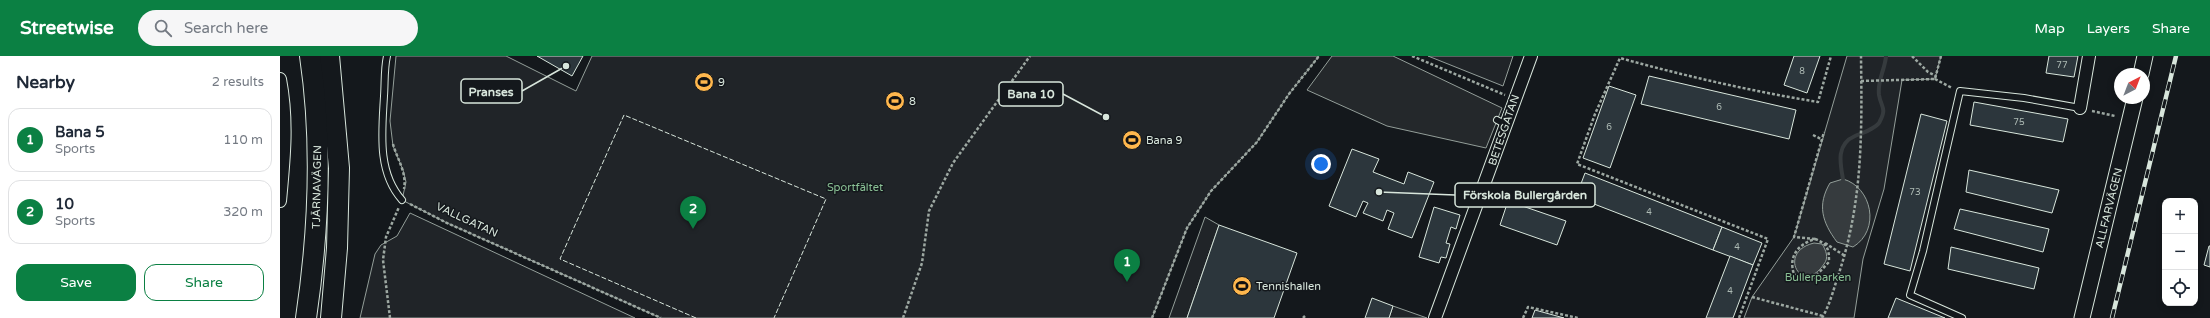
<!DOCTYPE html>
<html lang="en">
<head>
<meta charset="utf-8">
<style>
  :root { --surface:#fff; --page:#f6f6f7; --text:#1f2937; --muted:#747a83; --line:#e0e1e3; --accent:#0b8043 }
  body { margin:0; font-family:"Varela Round",sans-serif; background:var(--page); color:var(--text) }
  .controls { position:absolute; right:12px; bottom:12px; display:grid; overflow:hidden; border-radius:8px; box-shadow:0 2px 6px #0003 }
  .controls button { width:36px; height:36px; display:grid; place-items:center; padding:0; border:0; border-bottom:1px solid var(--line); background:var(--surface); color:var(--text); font:20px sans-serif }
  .compass { position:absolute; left:1834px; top:12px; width:36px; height:36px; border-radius:50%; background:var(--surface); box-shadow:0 2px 6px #0003; rotate:42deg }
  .you { position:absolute; left:1041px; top:108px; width:14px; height:14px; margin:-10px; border:3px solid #fff; border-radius:50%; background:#1a73e8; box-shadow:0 0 0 6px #1a73e833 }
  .badge { display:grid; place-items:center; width:26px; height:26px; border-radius:50%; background:var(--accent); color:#fff; font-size:13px; font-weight:700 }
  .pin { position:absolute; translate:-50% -33px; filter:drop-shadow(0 1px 2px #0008) }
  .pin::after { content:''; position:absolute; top:21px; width:14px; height:12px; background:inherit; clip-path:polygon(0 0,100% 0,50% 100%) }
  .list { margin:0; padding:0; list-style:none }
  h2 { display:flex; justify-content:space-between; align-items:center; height:52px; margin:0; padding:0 16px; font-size:17px }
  h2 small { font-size:13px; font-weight:400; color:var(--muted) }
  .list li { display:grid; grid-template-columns:26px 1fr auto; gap:12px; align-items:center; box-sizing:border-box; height:64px; margin:0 8px 8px; padding:0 8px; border:1px solid var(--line); border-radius:12px }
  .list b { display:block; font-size:15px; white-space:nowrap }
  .list p { margin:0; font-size:13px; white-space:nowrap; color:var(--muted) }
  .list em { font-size:13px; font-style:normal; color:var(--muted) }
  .actions { display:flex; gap:8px; padding:12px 16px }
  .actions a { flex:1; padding:9px 0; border:1px solid var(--accent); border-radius:12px; text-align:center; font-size:14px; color:var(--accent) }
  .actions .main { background:var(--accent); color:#fff }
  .icon { flex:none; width:22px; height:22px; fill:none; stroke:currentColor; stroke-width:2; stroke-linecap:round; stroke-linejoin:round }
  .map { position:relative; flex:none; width:1930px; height:262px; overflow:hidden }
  header { display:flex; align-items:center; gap:24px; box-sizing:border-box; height:56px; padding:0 20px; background:var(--accent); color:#fff }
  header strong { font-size:19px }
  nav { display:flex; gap:22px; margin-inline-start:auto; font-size:14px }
  .search { width:280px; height:36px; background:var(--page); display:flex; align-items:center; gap:10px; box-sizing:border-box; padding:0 14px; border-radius:22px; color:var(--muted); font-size:15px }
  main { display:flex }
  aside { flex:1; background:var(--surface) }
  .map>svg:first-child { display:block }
  .green { fill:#202428; stroke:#939e99 }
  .parking { fill:#24282b; stroke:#939e99 }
  .water { fill:#363b3e; stroke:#939e99 }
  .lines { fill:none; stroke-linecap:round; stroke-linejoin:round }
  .stream { stroke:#363b3e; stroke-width:4 }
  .building { fill:#2c363c; stroke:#d8e6dc }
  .service-casing { stroke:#d8e6dc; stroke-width:8 }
  .minor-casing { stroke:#d8e6dc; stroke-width:14 }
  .tertiary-casing { stroke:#d8e6dc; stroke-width:17 }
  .trunk-casing { stroke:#d8e6dc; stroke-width:22 }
  .path { stroke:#9da8a2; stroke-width:2.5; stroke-dasharray:3 2; stroke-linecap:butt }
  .service { stroke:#14181c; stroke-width:6 }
  .minor { stroke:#14181c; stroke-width:12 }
  .tertiary { stroke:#14181c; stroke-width:15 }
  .trunk { stroke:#14181c; stroke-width:20 }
  .rail-casing { stroke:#d8e6dc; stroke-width:4.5 }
  .rail { stroke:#14181c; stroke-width:3; stroke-dasharray:9; stroke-linecap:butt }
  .fence { stroke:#d8e6dc; stroke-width:1; stroke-dasharray:5 2; stroke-linecap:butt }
  .labels { text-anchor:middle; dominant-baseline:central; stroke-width:3; stroke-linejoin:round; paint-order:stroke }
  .number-label { font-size:9px; fill:#adbab4 }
  .poi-label { font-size:11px; fill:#d8e6dc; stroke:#14181c; text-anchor:start }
  .street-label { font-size:11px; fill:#d8e6dc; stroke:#14181c }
  .park-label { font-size:11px; fill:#8ac095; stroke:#14181c }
  .leader { fill:none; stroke:#d8e6dc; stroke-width:1.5 }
  .callout-dot { fill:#d8e6dc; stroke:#14181c; stroke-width:1.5 }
  .callout { fill:#14181c; stroke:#d8e6dc; stroke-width:1.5 }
  .callout-label { font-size:12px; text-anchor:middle; font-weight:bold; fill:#d8e6dc }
</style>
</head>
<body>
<header>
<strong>Streetwise</strong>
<div class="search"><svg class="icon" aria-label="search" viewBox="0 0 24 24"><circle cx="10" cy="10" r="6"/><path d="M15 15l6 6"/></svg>Search here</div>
<nav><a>Map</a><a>Layers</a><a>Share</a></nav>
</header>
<main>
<aside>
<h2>Nearby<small>2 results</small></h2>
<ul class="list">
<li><span class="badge">1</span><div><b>Bana 5</b><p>Sports</p></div><em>110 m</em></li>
<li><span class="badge">2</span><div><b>10</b><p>Sports</p></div><em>320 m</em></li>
</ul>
<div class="actions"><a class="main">Save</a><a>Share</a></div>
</aside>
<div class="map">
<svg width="1930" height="262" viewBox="0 0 1930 262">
  <rect width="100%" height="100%" fill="#14181c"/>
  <g class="green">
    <path d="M116,0H226L296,35L312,0H1039L1009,38L977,86L931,135L907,172L872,262H381L167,167L122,144L126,126L123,114L113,90L110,65Z"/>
    <path d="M1148,0H1233L1223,30Z"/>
    <path d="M1567,0H1661L1655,23L1622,24L1604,133L1583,203L1574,262H1464L1472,241L1514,181Z"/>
    <path d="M130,157L355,262H80L95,198L101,189L117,180Z"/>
    <path d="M925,161L939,169L907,262H889Z"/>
    <path d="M1113,250L1147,262H1109Z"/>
  </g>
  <path class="parking" d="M1052,0H1113L1222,52L1206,92L1107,70L1027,34Z"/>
  <g class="water">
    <path d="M1563,123C1592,131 1601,174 1573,191L1557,186C1542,166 1537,149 1550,127Z"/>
    <path d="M1534,187L1542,188C1546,194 1549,202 1544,208C1522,241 1496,196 1534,187Z"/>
  </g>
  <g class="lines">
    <path class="stream" d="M1563,123C1560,107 1556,88 1575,80C1581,77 1585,77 1591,73C1594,71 1599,69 1600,65C1607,52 1601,51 1599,39C1597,24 1605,14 1606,0"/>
  </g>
  <g class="building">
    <path d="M257,0H303L292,20Z"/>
    <path d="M1514,0H1540L1527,37L1504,29Z"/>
    <path d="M1769,0H1798L1794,21L1766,17Z"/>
    <path d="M1369,20L1516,54L1509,83L1361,48Z"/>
    <path d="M1329,30L1356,39L1330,112L1303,102Z"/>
    <path d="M1694,46L1788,63L1783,86L1690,69Z"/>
    <path d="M1641,58L1667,65L1630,215L1604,208Z"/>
    <path d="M1072,93L1099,103L1093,116L1124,128L1128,116L1154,126L1132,182L1108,173L1114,157L1107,154L1103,165L1083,157L1088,147L1083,145L1076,161L1049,150Z"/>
    <path d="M1689,114L1779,134L1772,157L1686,136Z"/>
    <path d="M1305,117L1442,171L1433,194L1296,141Z"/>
    <path d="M1228,145L1286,165L1277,189L1220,169Z"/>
    <path d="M1154,151L1180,159L1176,173L1171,171L1166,187L1170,188L1166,202L1161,201L1159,207L1139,201Z"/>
    <path d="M1680,153L1769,173L1763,196L1674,173Z"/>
    <path d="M939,169L1017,197L994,262H907Z"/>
    <path d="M1442,171L1482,187L1473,209L1433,194Z"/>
    <path d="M1929,190H1930V211L1924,209Z"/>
    <path d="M1671,191L1759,212L1754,233L1668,213Z"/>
    <path d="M1450,200L1473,209L1453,262H1426Z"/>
    <path d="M1092,242L1113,250L1109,262H1085Z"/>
    <path d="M1616,242L1665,262H1608Z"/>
    <path d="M1255,254L1284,262H1252Z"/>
  </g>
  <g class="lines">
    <defs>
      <g id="service">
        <path d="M107,0C104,13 105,27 104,40C102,76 97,116 122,144"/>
        <path d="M1217,64L1226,69"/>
        <path d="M1682,262L1630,239L1643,195L1680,35L1744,42L1800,52"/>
      </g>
      <g id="minor">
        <path d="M0,23C8,65 4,103 0,145"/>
        <path d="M1800,52L1809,0"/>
        <path d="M1155,262L1251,0"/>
      </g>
      <g id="tertiary">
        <path d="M1861,18L1865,0"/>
        <path d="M1802,262L1855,42"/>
      </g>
      <g id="trunk">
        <path d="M49,0L59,112L57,192L51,262"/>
        <path d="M26,262C39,174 43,88 30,0"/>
      </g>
    </defs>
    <use href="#service" class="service-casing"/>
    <use href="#minor" class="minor-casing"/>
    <use href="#tertiary" class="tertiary-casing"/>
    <use href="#trunk" class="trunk-casing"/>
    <g class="path">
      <path d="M1132,0L1225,39"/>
      <path d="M1632,0L1648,16L1656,20"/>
      <path d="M1655,23L1672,32"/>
      <path d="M1581,25L1655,23L1661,0"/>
      <path d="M1812,55L1835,60"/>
      <path d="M1533,79L1543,84"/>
      <path d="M113,88C117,103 127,116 124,133"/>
      <path d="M130,148L167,167L381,262"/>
      <path d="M1535,183L1514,181L1544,76"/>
      <path d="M1535,183C1548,188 1549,193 1549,206L1532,224L1522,223L1514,218C1508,201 1518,188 1535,183Z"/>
      <path d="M1545,187L1565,200"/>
      <path d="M1472,241L1543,260"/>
      <path d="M110,262L103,204L106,181L119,151"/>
      <path d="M623,262L642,207L649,155L673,107L750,0"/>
      <path d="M872,262L907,172L931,135L977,86L1009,38L1039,0"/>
      <path d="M1023,262L1025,260"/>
      <path d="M1243,262L1248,251L1298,262"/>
      <path d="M1459,262L1488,183L1297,108L1315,58L1340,2C1405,20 1471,35 1538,46L1551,0"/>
      <path d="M1542,262C1549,250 1553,236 1557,223C1583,148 1582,78 1581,0"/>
    </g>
    <use href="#service" class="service"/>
    <use href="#minor" class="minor"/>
    <use href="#tertiary" class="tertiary"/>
    <use href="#trunk" class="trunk"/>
    <defs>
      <path id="rail" d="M1832,262L1896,0"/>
    </defs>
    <use href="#rail" class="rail-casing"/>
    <use href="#rail" class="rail"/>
    <path class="fence" d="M416,262L280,203L344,59L546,143L494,262"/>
  </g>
  <defs>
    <symbol id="stadium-disc" viewBox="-11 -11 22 22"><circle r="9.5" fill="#ffb74d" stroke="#14181c"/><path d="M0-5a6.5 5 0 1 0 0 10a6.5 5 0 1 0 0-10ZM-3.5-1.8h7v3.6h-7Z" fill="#111"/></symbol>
  </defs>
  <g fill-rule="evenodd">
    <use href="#stadium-disc" x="413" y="15" width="22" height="22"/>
    <use href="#stadium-disc" x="604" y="34" width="22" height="22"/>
    <use href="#stadium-disc" x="841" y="73" width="22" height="22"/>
    <use href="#stadium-disc" x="951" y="219" width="22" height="22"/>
  </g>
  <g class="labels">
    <g class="number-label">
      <text x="1782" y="9">77</text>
      <text x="1522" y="15">8</text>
      <text x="1439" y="51">6</text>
      <text x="1739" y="66">75</text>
      <text x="1329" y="71">6</text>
      <text x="1635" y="136">73</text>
      <text x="1369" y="156">4</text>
      <text x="1457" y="191">4</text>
      <text x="1450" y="235">4</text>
    </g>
    <g class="poi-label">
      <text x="438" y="26">9</text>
      <text x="629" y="45">8</text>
      <text x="866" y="84">Bana 9</text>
      <text x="976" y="230">Tennishallen</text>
    </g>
    <g class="street-label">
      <text transform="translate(1224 74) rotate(-71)">BETESGATAN</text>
      <text transform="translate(37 131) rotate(-89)">TJÄRNAVÄGEN</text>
      <text transform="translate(1829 152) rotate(-76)">ALLFARVÄGEN</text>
      <text transform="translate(187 164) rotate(25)">VALLGATAN</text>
    </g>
    <g class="park-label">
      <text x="575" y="131">Sportfältet</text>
      <text x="1538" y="221">Bullerparken</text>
    </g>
  </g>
  <path class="leader" d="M286 10L242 35M826 61L783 38M1099 136L1175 139"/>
  <g class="callout-dot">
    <circle cx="286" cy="10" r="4"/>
    <circle cx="826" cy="61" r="4"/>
    <circle cx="1099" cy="136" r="4"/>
  </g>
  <g class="callout">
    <rect x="181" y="23" width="61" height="24" rx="4"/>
    <rect x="719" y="26" width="64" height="24" rx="4"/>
    <rect x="1175" y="127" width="140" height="24" rx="4"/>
  </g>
  <g class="callout-label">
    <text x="211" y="40">Pranses</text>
    <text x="751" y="42">Bana 10</text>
    <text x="1245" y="143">Förskola Bullergården</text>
  </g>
</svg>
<div class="controls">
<button>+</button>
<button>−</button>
<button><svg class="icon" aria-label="locate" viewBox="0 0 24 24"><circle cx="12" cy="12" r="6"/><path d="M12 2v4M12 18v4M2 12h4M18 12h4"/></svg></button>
</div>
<svg class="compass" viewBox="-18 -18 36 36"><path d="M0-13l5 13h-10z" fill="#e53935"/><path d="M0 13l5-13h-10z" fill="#747a83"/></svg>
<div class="you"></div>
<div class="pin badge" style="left:847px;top:226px">1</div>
<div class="pin badge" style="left:413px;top:173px">2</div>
</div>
</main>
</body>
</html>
